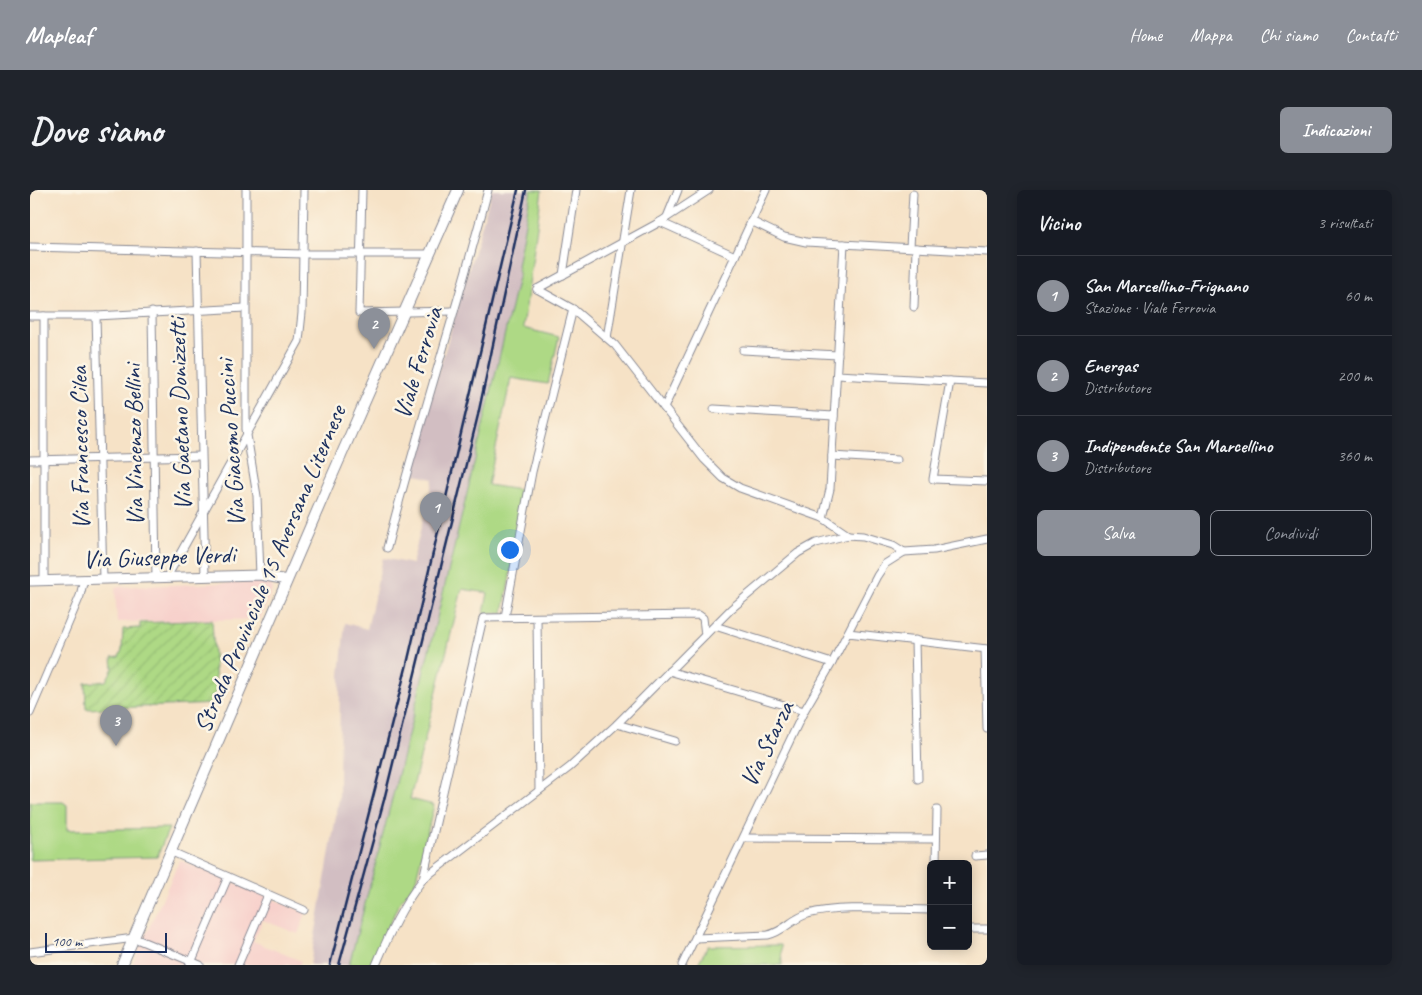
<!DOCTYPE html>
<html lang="it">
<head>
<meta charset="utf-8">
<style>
  :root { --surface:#171b24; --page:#20242c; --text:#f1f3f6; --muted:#9ea1a6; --line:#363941; --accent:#8c9099 }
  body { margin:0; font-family:Caveat,sans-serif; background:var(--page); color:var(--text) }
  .controls { position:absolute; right:15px; bottom:15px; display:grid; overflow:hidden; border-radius:8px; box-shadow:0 2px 12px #0003 }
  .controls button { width:45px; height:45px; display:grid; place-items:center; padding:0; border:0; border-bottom:1px solid var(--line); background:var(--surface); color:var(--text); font:25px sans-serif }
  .scale { position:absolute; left:15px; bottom:12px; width:122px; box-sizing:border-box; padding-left:5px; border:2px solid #1b2f5e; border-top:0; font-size:14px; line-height:18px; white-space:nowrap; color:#1b2f5e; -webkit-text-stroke:4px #fcf5e5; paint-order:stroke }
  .you { position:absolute; left:479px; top:359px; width:18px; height:18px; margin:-12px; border:4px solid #fff; border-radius:50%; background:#1a73e8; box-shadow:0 0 0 8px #1a73e833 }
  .badge { display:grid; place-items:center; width:32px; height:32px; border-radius:50%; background:var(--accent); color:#fff; font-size:16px; font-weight:700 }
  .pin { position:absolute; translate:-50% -41px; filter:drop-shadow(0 1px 2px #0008) }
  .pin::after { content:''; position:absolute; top:26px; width:18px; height:15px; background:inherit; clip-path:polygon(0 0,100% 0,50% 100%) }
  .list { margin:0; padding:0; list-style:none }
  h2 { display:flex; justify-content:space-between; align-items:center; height:65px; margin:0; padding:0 20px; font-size:21px }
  h2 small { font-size:16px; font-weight:400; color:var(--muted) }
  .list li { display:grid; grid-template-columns:32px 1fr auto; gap:15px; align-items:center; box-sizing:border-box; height:80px; padding:0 20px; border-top:1px solid var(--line) }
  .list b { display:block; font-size:19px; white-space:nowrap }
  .list p { margin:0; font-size:16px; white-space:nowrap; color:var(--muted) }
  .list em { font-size:16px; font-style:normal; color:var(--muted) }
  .actions { display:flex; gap:10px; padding:15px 20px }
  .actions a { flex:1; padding:11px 0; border:1px solid var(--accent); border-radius:8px; text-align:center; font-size:18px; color:var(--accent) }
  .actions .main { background:var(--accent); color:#fff }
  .map { position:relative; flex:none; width:957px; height:775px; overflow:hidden; border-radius:8px }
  header { display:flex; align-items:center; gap:30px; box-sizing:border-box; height:70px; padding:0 25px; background:var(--accent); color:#fff }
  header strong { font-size:24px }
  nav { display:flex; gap:28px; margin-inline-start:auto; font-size:18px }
  .intro { display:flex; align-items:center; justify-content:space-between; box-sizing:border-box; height:120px; padding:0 30px }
  h1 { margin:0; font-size:35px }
  .button { padding:12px 22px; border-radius:8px; background:var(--accent); color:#fff; font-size:18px; font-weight:700 }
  main { display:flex; gap:30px; padding:0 30px }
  aside { flex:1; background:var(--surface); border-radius:8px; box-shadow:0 2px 12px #0003 }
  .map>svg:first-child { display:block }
  .built { fill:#f7d0cb }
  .industrial { fill:#d2bec2 }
  .grass { fill:#aed985; stroke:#648472 }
  .garden { fill:url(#garden-furrows); stroke:#648472 }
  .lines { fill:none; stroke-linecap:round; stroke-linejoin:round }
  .minor-casing { stroke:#888892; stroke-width:9 }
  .tertiary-casing { stroke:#888892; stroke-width:11 }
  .secondary-casing { stroke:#888892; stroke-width:12 }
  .minor { stroke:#fff; stroke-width:7 }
  .tertiary { stroke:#fff; stroke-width:9 }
  .secondary { stroke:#fff; stroke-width:10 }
  .rail { stroke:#1b2f5e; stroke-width:2.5 }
  .labels { text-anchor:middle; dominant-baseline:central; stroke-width:5; stroke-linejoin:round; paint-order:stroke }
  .street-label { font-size:25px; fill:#1b2f5e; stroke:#fcf5e5 }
</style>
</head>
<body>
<header>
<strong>Mapleaf</strong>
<nav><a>Home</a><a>Mappa</a><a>Chi siamo</a><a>Contatti</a></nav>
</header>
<div class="intro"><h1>Dove siamo</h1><a class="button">Indicazioni</a></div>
<main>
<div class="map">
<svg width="957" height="775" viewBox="0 0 957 775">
  <defs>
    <pattern id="garden-furrows" width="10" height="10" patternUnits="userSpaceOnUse" patternTransform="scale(1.25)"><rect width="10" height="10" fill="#aed985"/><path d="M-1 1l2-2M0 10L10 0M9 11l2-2" fill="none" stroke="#95bb75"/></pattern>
  </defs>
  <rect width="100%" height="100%" fill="#fcf5e5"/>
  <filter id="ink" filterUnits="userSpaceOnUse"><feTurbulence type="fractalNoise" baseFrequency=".02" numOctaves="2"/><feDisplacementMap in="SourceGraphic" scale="10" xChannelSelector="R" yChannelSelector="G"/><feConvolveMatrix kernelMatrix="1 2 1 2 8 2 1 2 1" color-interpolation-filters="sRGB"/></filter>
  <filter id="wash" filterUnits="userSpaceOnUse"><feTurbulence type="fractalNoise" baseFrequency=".0096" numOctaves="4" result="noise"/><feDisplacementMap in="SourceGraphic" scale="20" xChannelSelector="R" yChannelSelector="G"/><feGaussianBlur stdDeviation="1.12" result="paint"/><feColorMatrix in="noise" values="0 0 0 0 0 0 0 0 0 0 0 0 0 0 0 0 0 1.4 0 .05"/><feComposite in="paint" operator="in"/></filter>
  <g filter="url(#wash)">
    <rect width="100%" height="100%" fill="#f6e2c6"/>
    <g class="built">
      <path d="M227,392H237L243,397L230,429L87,432L85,397Z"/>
      <path d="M150,670L276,723L268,744L233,730L223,751L271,771L269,775H102Z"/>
    </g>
    <path class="industrial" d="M462,0H501L487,76L489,83L464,190L369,587L319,775H280L309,609L310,485L315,433L337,439L353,368L382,374L403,289L379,283Z"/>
    <g class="grass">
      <path d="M501,0H512L493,138L529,147L518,194L481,188L458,295L496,301L473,423H454L458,403L432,399L380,609L404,615L385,693L368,715L342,775H319C380,545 435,314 489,83L487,76Z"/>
      <path d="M0,612H33L37,615V640L139,638L127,667L0,670Z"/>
      <path d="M751,755L752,775H667L678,756Z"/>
    </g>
    <path class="garden" d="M182,430L187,514L56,519L55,493L76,491L83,478L82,468L89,467L92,460L93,439L110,438V433Z"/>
  </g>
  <g filter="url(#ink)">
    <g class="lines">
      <defs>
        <g id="minor">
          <path d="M216,0V239L227,306L230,385"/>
          <path d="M332,0L329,123L424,121"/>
          <path d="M637,27L648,0"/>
          <path d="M721,31L754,47L776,52L957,62"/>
          <path d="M630,32L705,66"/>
          <path d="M0,57L273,64H400"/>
          <path d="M880,57L883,4"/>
          <path d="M167,61L175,386"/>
          <path d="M533,85L546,0"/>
          <path d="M507,99L543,119L585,155L674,269L693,288L710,298L793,328L818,345"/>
          <path d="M507,99L630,32L679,0"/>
          <path d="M884,117L886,58"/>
          <path d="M122,122L126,388"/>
          <path d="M0,126H66L215,118"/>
          <path d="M14,126V391"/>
          <path d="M66,126L73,389"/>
          <path d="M577,148L601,0"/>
          <path d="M713,160L808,165"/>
          <path d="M807,185L957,193"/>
          <path d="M920,191L903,289L957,291"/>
          <path d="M634,218L736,0"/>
          <path d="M684,219L804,226"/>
          <path d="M802,266L867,270"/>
          <path d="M0,270L171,266"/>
          <path d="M793,328L800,299L814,54"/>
          <path d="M357,358C387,238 427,120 458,0"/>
          <path d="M137,387L269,151L272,123L274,0"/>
          <path d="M475,427L502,282L543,119"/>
          <path d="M507,428L509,600"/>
          <path d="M685,436L802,473"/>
          <path d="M818,443L957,459"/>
          <path d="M885,450L888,589"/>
          <path d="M955,459L957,539"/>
          <path d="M639,481L774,521"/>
          <path d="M0,523L50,406L54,389"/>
          <path d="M587,534L645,551"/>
          <path d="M714,648L906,649"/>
          <path d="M142,662L274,720"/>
          <path d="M945,666L957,665"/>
          <path d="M906,674L907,620"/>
          <path d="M393,689L453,428L669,425L673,428L675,445"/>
          <path d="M938,739H957"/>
          <path d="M666,748L738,745C754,742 762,728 778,724C809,715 866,720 901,720"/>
          <path d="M0,762L104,748L170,775"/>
          <path d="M160,775L198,687"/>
          <path d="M208,775L238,705"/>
          <path d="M346,775C359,744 372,716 393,689L540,577L587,534L701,419L768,363L786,353L818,345L833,346L863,355L874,362L904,360L957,349"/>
          <path d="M652,775L774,521L802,473L847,386L855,374L874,362"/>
        </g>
        <path id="tertiary" d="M0,391L230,385L257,390"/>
        <path id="secondary" d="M92,775L299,293L428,0"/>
      </defs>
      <use href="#minor" class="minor-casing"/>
      <use href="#tertiary" class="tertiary-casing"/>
      <use href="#secondary" class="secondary-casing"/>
      <use href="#minor" class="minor"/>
      <use href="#tertiary" class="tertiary"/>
      <use href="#secondary" class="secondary"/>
      <g class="rail">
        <path d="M300,775L377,474L488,0"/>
        <path d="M309,775L354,610L448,225L496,0"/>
      </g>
    </g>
  </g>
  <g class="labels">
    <g class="street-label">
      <text transform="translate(388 173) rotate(-73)">Viale Ferrovia</text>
      <text transform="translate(150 224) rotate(-92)">Via Gaetano Donizzetti</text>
      <text transform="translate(201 253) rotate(-94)">Via Giacomo Puccini</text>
      <text transform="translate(104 255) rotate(-91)">Via Vincenzo Bellini</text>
      <text transform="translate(50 258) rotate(-91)">Via Francesco Cilea</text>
      <text transform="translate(129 367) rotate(-2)">Via Giuseppe Verdi</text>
      <text transform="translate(240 379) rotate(-67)">Strada Provinciale 15 Aversana Liternese</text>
      <text transform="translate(737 554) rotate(-64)">Via Starza</text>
    </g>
  </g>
</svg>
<div class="controls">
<button>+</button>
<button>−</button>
</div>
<div class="scale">100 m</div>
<div class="you"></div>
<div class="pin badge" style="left:406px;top:343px">1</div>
<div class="pin badge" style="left:344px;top:159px">2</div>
<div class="pin badge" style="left:86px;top:556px">3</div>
</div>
<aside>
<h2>Vicino<small>3 risultati</small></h2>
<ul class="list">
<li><span class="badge">1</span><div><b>San Marcellino-Frignano</b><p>Stazione · Viale Ferrovia</p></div><em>60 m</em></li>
<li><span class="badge">2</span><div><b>Energas</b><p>Distributore</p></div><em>200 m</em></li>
<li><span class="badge">3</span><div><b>Indipendente San Marcellino</b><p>Distributore</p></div><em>360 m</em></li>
</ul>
<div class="actions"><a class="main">Salva</a><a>Condividi</a></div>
</aside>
</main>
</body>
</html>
